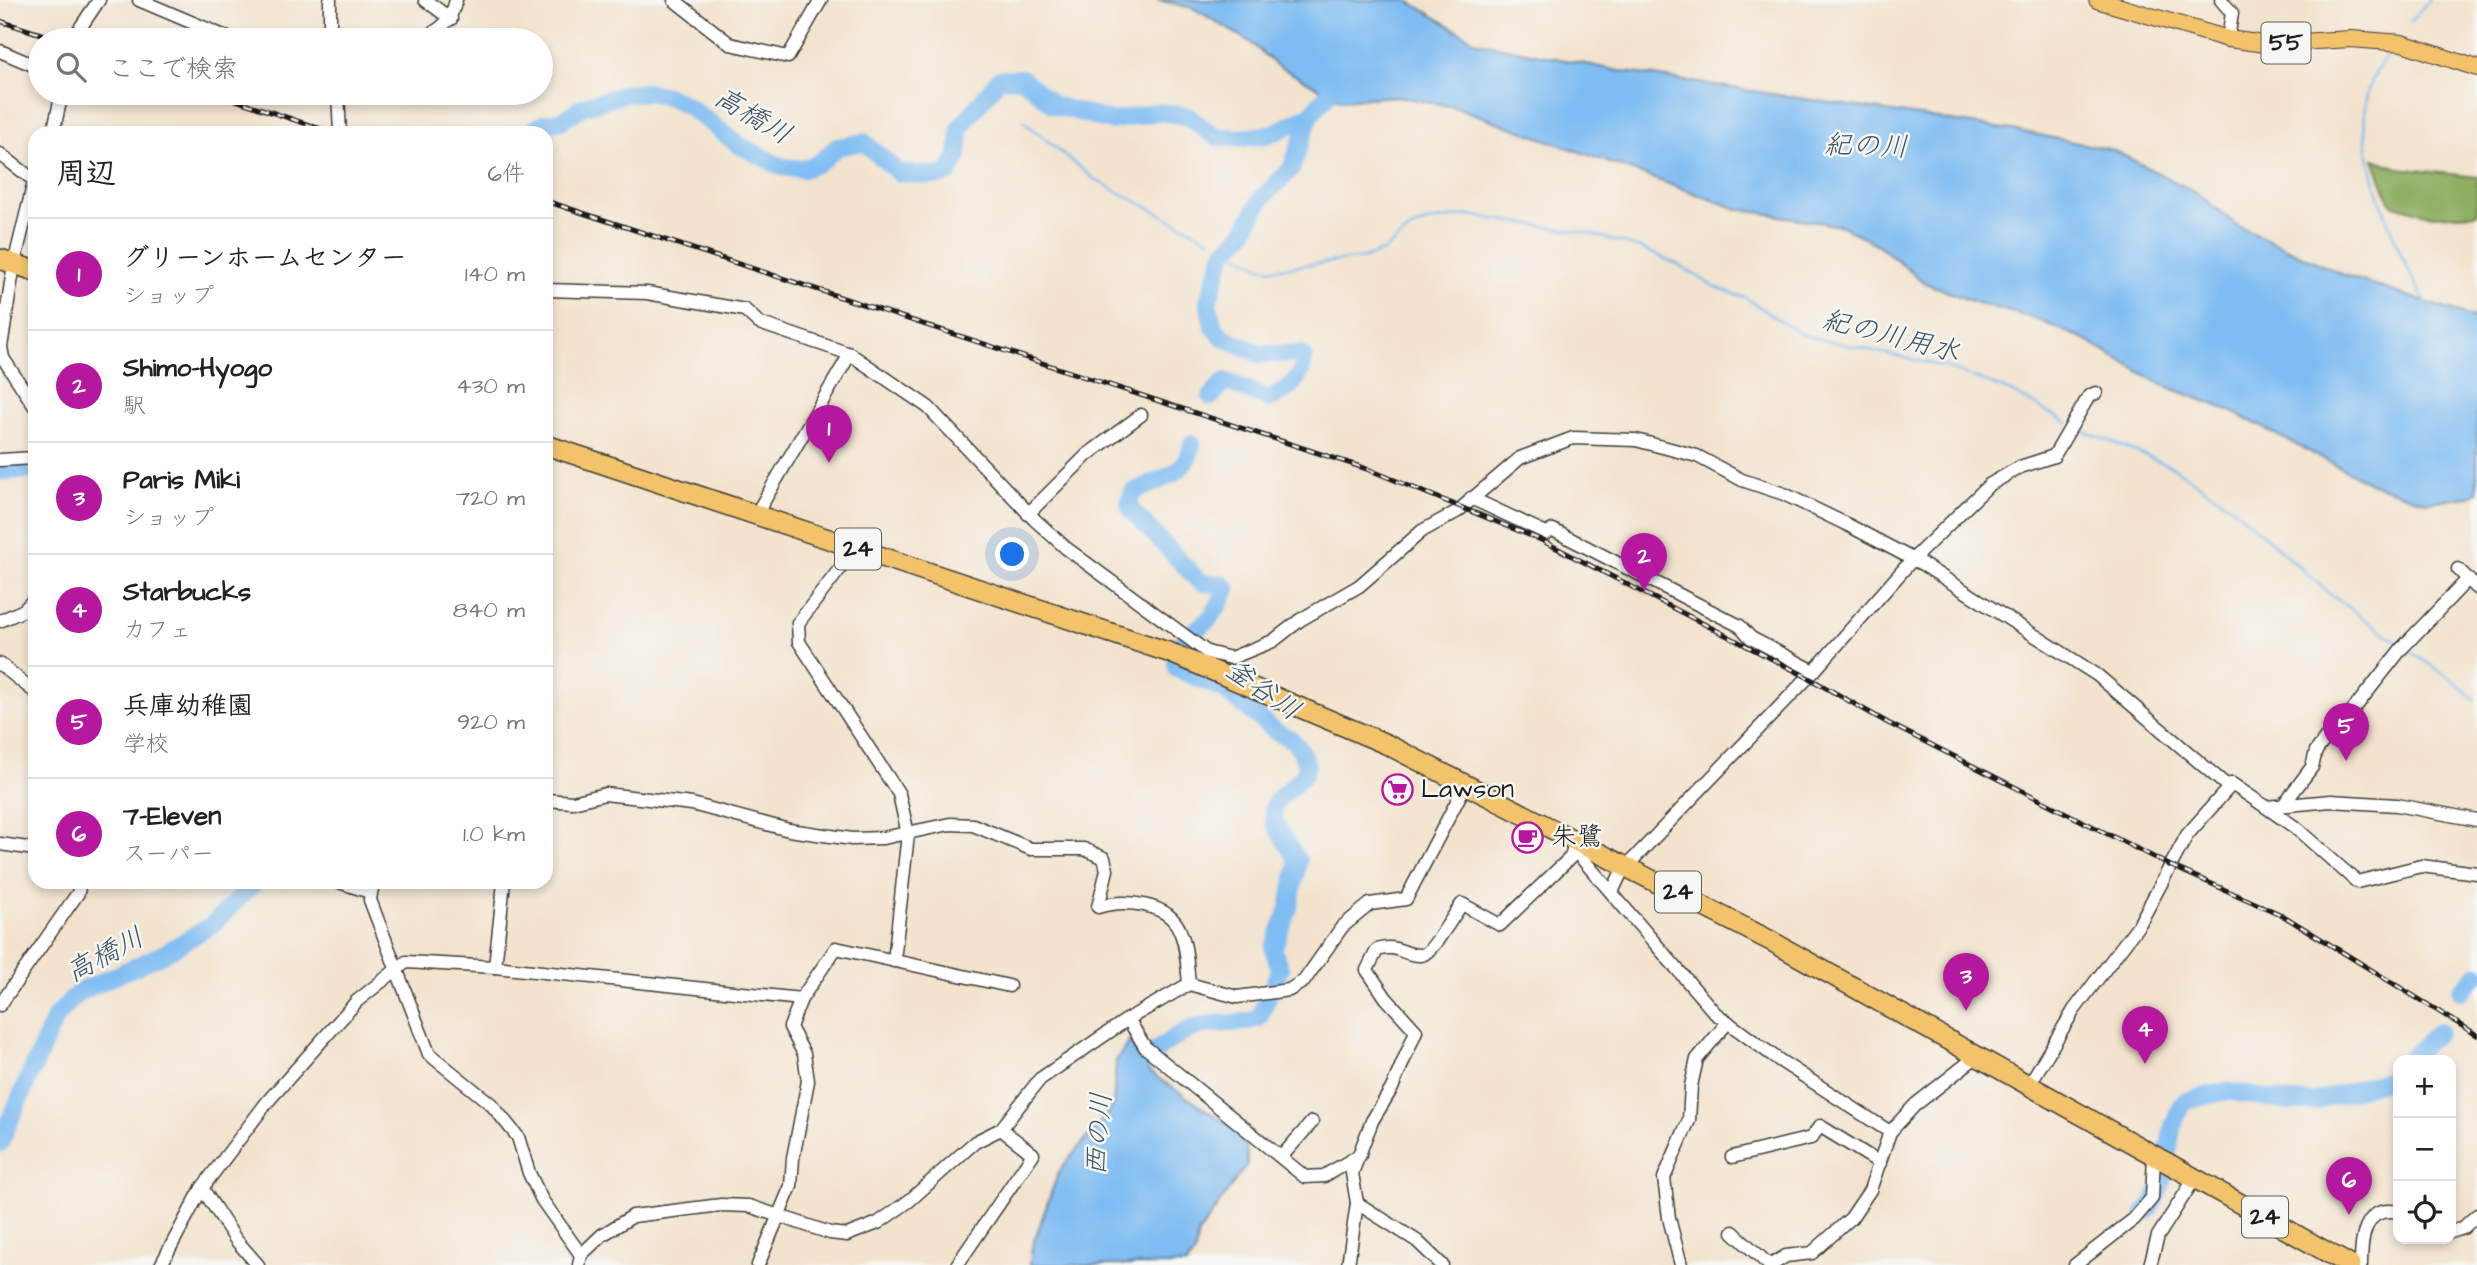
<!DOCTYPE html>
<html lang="ja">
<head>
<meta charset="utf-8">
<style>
  :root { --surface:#fff; --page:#f6f6f6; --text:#222; --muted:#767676; --line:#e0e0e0; --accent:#b5179e }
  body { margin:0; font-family:"Architects Daughter","Klee One",sans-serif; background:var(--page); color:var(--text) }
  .controls { position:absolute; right:21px; bottom:21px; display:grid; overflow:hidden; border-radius:14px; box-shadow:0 4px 10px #0003 }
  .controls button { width:63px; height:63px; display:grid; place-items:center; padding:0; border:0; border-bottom:2px solid var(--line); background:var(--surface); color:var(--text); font:35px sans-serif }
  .you { position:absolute; left:1013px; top:555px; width:24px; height:24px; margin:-18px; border:5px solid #fff; border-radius:50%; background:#1a73e8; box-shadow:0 0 0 10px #1a73e833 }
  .badge { display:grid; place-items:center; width:46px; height:46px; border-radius:50%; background:var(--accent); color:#fff; font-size:23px; font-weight:700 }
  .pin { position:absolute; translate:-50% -58px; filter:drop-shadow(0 2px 4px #0008) }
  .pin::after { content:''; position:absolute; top:37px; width:24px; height:21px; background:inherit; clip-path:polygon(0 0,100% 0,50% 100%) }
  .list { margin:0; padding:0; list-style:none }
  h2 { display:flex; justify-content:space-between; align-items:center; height:91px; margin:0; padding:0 28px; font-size:30px }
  h2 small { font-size:23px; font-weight:400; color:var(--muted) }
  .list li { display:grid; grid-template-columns:46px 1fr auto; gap:21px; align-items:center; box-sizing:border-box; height:112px; padding:0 28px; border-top:2px solid var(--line) }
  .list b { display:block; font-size:26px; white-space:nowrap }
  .list p { margin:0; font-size:23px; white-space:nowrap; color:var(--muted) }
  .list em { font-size:23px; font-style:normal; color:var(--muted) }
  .icon { flex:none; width:38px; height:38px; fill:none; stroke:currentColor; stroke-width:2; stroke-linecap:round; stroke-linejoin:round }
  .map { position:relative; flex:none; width:2477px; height:1265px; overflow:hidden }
  .search { position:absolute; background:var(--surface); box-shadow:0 4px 10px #0003; left:28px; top:28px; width:525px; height:77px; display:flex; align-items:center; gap:18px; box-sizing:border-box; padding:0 24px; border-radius:38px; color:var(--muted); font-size:26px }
  .panel { position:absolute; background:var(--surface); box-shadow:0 4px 10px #0003; left:28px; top:126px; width:525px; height:763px; border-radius:21px }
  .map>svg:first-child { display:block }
  .forest { fill:#8eaf62; stroke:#55663f; stroke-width:2 }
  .water { fill:#7ebcf2; stroke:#4d6c87; stroke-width:2 }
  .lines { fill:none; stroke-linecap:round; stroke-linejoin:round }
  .stream { stroke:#7ebcf2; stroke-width:2.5 }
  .river { stroke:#7ebcf2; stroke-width:18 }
  .minor-casing { stroke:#3c3a37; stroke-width:15 }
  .major-casing { stroke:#3c3a37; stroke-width:18 }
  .highway-casing { stroke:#3c3a37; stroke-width:22 }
  .minor { stroke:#fff; stroke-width:12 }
  .major { stroke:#f2c36a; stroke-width:16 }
  .highway { stroke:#f2c36a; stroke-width:19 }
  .rail-casing { stroke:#1c1c1c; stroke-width:5 }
  .rail { stroke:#f6f6f2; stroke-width:2.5; stroke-dasharray:8; stroke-linecap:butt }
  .labels { text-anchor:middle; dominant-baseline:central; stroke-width:5; stroke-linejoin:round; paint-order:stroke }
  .shield { fill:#f6f6f2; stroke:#5d5d5c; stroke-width:2 }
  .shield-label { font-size:24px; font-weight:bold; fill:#1c1c1c }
  .poi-label { font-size:26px; fill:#1c1c1c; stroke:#f6f6f2; text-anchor:start }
  .water-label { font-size:28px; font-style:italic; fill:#3e5467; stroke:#f6f6f2 }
</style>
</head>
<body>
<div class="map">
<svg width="2477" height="1265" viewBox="0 0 2477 1265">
  <rect width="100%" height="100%" fill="#f6f6f2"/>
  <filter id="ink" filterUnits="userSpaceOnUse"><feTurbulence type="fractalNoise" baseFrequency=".0143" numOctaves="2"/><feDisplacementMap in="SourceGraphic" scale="14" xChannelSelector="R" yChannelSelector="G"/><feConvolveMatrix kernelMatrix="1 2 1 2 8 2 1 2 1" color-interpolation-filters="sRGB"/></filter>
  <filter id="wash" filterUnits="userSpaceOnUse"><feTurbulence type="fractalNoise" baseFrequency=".00686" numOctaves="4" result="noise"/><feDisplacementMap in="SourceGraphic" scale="28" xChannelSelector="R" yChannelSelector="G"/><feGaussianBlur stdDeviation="1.57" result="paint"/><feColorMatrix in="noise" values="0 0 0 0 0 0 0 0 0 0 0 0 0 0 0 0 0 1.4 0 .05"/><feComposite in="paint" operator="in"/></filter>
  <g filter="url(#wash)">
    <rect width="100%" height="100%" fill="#f3e3cd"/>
    <path class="forest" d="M2374,159L2399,168L2477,177V214L2432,216L2391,204Z"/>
    <g class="water">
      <path d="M1157,0H1407L1477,42L1620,71L2019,131L2113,150L2197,193L2238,226L2344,275L2477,319V492L2468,497L2427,502L2372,484L2231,411L2163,385L2083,339L2033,318L1977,303L1925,283L1878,245L1842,226L1738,209L1455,107L1397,96L1341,100L1276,65L1250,42L1193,8Z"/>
      <path d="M1130,1040L1149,1072L1238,1131L1247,1150V1164L1198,1234L1195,1253L1186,1265H1030L1032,1247L1059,1171L1113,1107L1116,1061Z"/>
    </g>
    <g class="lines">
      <g class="stream">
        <path d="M2411,21L2429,0"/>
        <path d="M2389,51C2380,66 2369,81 2366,99C2356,155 2399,258 2428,306"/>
        <path d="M1023,121L1094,179L1210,240"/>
        <path d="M1237,255L1261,267L1271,269L1364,258L1383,251L1411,229L1426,222L1468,215L1588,233L1640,248L1677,264L1715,287L1746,298L1802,335L1946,367L2011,392L2068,423"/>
        <path d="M2077,428L2173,467L2231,506L2332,596L2400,644"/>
        <path d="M2408,650L2450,678L2475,700"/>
      </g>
      <g class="river">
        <path d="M528,133L545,123L561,121L582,107L624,94L648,92L670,97L688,106L739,145L782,167L803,169L819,163L837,147L864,142L899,173L938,176L949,173L958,155L960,128L999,79L1022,78L1053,105L1111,121L1158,112L1187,116L1216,137L1242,138L1272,134L1311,114L1345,75"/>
        <path d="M1211,397L1225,381L1269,399C1289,391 1302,379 1304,358L1300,354H1260L1223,337L1213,326L1208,302L1224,252L1243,234L1261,199L1291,169L1311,114"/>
        <path d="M0,471L35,470"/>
        <path d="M2461,991L2477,974"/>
        <path d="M2408,1060L2439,1031"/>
        <path d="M1130,1079V1072C1151,1056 1174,1033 1199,1026C1221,1020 1237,1027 1259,1018L1280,969L1273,949L1289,908L1298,861L1274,822L1273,809L1277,800L1304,775L1307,765L1300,749L1291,739L1276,732L1223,689L1177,669C1170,645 1194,632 1209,619C1217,611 1221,599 1227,589L1223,584L1203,583L1197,579L1131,510L1129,502L1133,492C1159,479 1187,476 1192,444"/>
        <path d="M0,1143L56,1016L79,992L163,954L212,925L255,882"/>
        <path d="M2145,1213C2176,1180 2160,1135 2185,1101L2227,1091L2287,1102H2313L2393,1079L2398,1072"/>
      </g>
    </g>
  </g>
  <g filter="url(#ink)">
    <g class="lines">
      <defs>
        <g id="minor">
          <path d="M139,0L233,40"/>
          <path d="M425,0L451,19"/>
          <path d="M674,0L730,44L788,57L821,0"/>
          <path d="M2221,0L2232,13L2228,39"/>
          <path d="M72,40L99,0"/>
          <path d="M330,40V0"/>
          <path d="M418,40C440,31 450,24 456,0"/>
          <path d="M0,51L40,68"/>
          <path d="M338,93L340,133"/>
          <path d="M53,133L62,93"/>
          <path d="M0,154L35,181"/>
          <path d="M35,178L14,264L1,347L3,358L35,407"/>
          <path d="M546,290L647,293L745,310L759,323L850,354L928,407L1035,520L1066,548L1207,652L1231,658L1273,641L1300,620L1359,586L1422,531L1458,511L1520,458L1573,438L1636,440L1697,456L1742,480L1784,494L1848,525L1922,564L2097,675L2226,785L2232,784L2266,807L2331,801L2397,805L2477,820"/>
          <path d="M0,460L35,458"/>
          <path d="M1471,498L1546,533L1553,530L1740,626L1751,638L1814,671"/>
          <path d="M1028,514L1087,455L1141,415"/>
          <path d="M755,516L850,354"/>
          <path d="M856,548L798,623L799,642L899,794L908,834L894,961"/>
          <path d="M2458,569L2477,588"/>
          <path d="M0,621L24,610L35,598"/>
          <path d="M0,664L35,692"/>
          <path d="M546,800L573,802L605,794L692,804L789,830L852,839L883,838L950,824L973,825L1031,849H1084L1104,858L1107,870L1098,907C1123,899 1169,902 1180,931C1187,947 1187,966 1189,984"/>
          <path d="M2284,804L2312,767L2316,751L2337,723L2349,715L2402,648L2468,579"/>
          <path d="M2266,807L2296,828L2357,882L2421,866L2477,873"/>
          <path d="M0,844L35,849"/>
          <path d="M1573,848L1715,1013L1779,1060L1890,1132"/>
          <path d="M339,882L370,892"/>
          <path d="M373,882L370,900L429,1054L491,1104L518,1137L529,1173L542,1200L581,1255"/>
          <path d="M1612,892L1622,871L1814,671L1912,560L1989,485L2020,467L2054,456L2089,396L2096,393"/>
          <path d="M495,967L504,882"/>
          <path d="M0,1005L78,893L80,882"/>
          <path d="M1128,1019L1145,1047L1305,1177L1324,1176L1360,1155"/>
          <path d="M2029,1085L2074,1010L2140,923L2187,835L2232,784"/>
          <path d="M1282,1156L1312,1122"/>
          <path d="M1732,1157L1811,1138L1820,1126L1880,1163"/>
          <path d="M202,1188L236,1240L258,1265"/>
          <path d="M1357,1203L1417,1241L1442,1265"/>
          <path d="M1733,1232L1769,1265"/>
          <path d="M2451,1232L2463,1228L2477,1215"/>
          <path d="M161,1265L202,1188L268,1101L357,1001L406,962L495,967L801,999"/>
          <path d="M579,1265L581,1255L602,1235L633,1216L721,1205L749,1206L830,1233L847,1235L878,1223L909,1201L975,1142L1001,1129L1040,1079L1128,1019L1189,984L1237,997L1289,990L1304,981L1342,927L1370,904L1406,899L1466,784"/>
          <path d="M758,1265L791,1186L793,1158L808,1081L804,1054L790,1027L801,999L836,948L1009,986"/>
          <path d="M957,1265L1033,1154L1001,1129"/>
          <path d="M1348,1265L1357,1203L1352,1173L1372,1121L1392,1088L1416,1031L1386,998L1367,970L1377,950C1398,943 1403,956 1421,955C1431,955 1454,914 1462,904L1500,925L1571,857L1577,839"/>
          <path d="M1681,1265L1669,1218L1664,1178L1689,1120L1691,1086L1697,1059L1728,1022"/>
          <path d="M1771,1265L1786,1256L1812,1253L1851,1218L1870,1190L1890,1132L1915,1105L1977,1056"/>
          <path d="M2075,1265L2134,1219L2152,1198L2154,1156"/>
          <path d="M2150,1265L2158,1236L2195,1178"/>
          <path d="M2361,1265C2361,1239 2364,1205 2398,1212"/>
        </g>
        <path id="major" d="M2097,0L2228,39L2265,44L2351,39L2402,43L2477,68"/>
        <g id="highway">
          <path d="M0,259L35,271"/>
          <path d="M546,445L1171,653L1386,744L1771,941L2350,1265"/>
        </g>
      </defs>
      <use href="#minor" class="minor-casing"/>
      <use href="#major" class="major-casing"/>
      <use href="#highway" class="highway-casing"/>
      <use href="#minor" class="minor"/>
      <use href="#major" class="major"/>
      <use href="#highway" class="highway"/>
      <defs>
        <g id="rail">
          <path d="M0,21L60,40"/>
          <path d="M215,93L333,133"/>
          <path d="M546,201L1370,470L1541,540L1807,677L1888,723L2169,865L2282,915L2477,1035"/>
        </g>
      </defs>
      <use href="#rail" class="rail-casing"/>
      <use href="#rail" class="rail"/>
    </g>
  </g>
  <defs>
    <symbol id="supermarket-ring" viewBox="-11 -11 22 22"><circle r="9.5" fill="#f6f6f2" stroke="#b5179e" stroke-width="1.5"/><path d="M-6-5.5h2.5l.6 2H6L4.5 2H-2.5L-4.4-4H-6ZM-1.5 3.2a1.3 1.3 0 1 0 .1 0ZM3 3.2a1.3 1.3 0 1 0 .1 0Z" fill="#b5179e"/></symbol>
    <symbol id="cafe-ring" viewBox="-11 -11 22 22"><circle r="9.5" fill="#f6f6f2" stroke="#b5179e" stroke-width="1.5"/><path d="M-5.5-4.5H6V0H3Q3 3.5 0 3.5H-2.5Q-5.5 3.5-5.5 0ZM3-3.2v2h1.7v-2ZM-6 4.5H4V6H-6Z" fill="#b5179e"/></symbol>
  </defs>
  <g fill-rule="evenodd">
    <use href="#supermarket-ring" x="1380" y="772" width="35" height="35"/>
    <use href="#cafe-ring" x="1510" y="820" width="35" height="35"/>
  </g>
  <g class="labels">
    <g class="shield">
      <rect x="2261.5" y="22.5" width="49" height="41" rx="5"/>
      <rect x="835" y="528.5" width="46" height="41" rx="5"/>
      <rect x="1655" y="871.5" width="46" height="41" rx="5"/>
      <rect x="2242" y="1196.5" width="46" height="41" rx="5"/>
    </g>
    <g class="shield-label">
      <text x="2286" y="43">55</text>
      <text x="858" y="549">24</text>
      <text x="1678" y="892">24</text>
      <text x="2265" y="1217">24</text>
    </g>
    <g class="poi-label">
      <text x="1421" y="789">Lawson</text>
      <text x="1551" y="837">朱鷺</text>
    </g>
    <g class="water-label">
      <text transform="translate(753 116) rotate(31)">高橋川</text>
      <text transform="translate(1866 146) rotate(2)">紀の川</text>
      <text transform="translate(1891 336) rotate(14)">紀の川用水</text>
      <text transform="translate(1263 690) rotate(35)">釜谷川</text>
      <text transform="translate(105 955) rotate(-28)">高橋川</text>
      <text transform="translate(1099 1134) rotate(-86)">西の川</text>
    </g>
  </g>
</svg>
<div class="controls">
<button>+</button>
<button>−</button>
<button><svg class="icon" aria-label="locate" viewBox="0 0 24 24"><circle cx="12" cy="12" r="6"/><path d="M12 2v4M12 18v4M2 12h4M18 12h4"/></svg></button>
</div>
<div class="you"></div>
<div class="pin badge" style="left:829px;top:463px">1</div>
<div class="pin badge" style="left:1644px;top:591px">2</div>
<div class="pin badge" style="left:1966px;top:1011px">3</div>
<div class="pin badge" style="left:2145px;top:1064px">4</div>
<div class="pin badge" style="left:2346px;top:761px">5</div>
<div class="pin badge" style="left:2349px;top:1215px">6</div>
<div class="search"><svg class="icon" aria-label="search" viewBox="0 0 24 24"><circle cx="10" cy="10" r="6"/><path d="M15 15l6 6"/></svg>ここで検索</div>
<section class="panel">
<h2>周辺<small>6件</small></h2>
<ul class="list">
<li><span class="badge">1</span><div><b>グリーンホームセンター</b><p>ショップ</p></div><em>140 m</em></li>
<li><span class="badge">2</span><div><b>Shimo-Hyogo</b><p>駅</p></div><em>430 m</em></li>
<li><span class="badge">3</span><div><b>Paris Miki</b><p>ショップ</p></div><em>720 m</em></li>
<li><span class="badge">4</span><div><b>Starbucks</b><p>カフェ</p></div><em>840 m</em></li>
<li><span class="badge">5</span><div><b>兵庫幼稚園</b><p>学校</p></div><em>920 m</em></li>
<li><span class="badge">6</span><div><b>7-Eleven</b><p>スーパー</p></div><em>1.0 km</em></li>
</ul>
</section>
</div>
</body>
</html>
